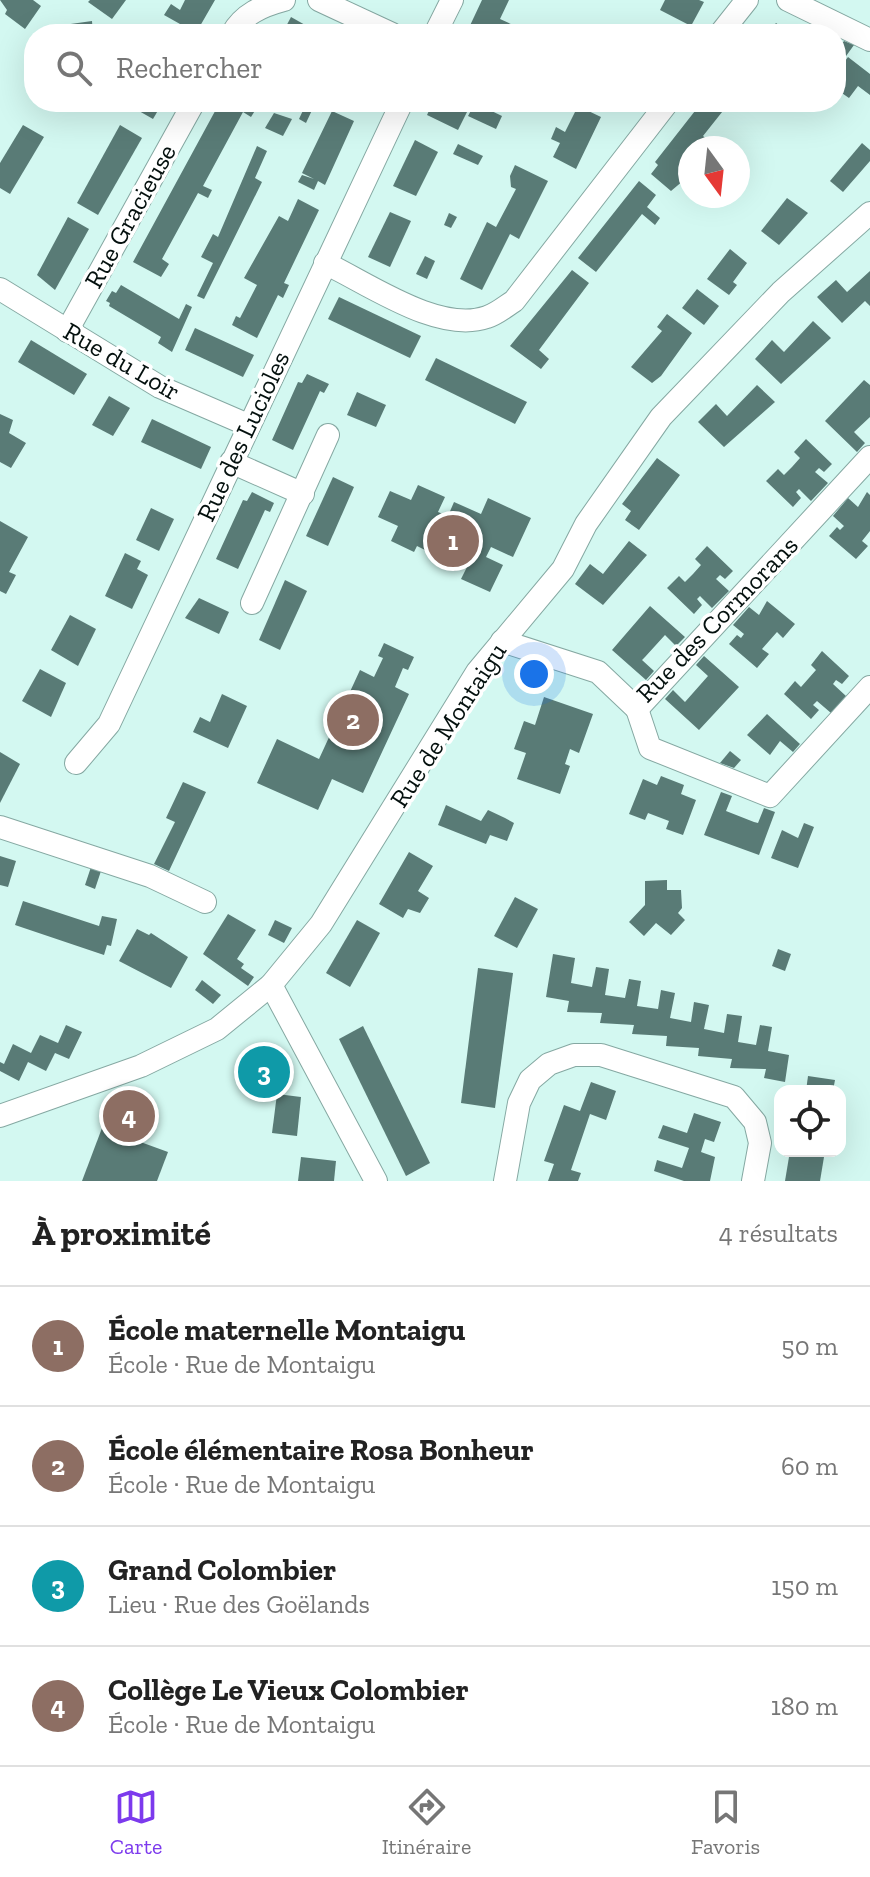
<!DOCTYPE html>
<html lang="fr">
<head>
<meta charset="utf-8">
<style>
  :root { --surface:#fff; --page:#f6f6f6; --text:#222; --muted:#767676; --line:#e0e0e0; --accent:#7c3aed }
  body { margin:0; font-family:"Zilla Slab",serif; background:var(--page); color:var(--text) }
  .controls { position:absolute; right:24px; bottom:24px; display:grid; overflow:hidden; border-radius:16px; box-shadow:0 8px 32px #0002 }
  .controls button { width:72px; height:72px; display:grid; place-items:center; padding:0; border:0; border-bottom:2px solid var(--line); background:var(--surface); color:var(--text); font:40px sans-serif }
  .compass { position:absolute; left:678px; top:136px; width:72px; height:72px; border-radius:50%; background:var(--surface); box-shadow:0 8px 32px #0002; rotate:165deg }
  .you { position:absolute; left:534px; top:674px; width:28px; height:28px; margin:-20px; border:6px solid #fff; border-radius:50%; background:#1a73e8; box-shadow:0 0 0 12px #1a73e833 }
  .badge { display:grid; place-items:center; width:52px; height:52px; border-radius:50%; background:var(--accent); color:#fff; font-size:26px; font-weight:700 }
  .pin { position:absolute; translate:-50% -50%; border:4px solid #fff; box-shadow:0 2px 8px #0006 }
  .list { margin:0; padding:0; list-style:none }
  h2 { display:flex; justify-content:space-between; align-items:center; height:104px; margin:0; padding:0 32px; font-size:34px }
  h2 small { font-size:26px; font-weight:400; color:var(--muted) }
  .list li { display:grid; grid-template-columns:52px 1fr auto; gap:24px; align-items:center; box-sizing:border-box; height:120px; padding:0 32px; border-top:2px solid var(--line) }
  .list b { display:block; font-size:30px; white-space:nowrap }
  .list p { margin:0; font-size:26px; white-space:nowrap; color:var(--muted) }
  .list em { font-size:26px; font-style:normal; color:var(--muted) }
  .icon { flex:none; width:44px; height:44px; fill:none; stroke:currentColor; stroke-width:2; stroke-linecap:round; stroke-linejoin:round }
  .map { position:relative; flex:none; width:870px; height:1181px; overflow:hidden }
  .search { position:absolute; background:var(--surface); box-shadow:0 8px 32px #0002; left:24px; right:24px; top:24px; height:88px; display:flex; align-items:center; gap:20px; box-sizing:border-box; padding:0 28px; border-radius:32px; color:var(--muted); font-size:30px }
  .sheet { height:584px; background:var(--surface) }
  nav { display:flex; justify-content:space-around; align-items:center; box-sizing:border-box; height:112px; border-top:2px solid var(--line); background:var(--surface); font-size:22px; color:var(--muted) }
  nav a { display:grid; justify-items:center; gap:4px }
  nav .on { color:var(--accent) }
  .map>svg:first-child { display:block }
  .building { fill:#597b76 }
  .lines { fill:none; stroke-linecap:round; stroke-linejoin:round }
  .minor-casing { stroke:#85a8a2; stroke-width:24 }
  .minor { stroke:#fff; stroke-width:22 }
  .labels { text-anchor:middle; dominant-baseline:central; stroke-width:7; stroke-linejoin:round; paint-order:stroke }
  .street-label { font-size:26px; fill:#04100e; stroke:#fff }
</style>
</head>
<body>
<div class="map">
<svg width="870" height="1181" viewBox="0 0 870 1181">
  <rect width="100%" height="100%" fill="#d3f8f1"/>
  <g class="building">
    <path d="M0,0H33L41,6L25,29L5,14L7,10Z"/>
    <path d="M90,0H126L112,19L88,2Z"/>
    <path d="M185,0H215L196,33L164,15L171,4L180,10Z"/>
    <path d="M482,0H509L500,19L513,25L509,34H466Z"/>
    <path d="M665,0H699L704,2L691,26L660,10Z"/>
    <path d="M291,17L314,30L312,34H282Z"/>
    <path d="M92,21L93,34H43L42,28Z"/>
    <path d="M776,23L791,34H767Z"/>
    <path d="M136,24L155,34H130Z"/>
    <path d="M593,25L611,34H589Z"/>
    <path d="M844,41L854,45L836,70V43L840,46Z"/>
    <path d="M848,57L870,74V95L858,86L849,98L836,89V73Z"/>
    <path d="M135,102H163L153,119L132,107Z"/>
    <path d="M220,102L259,104L251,117L243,112L203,186L212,190L208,198L198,193L162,259L169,264L161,277L133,262Z"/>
    <path d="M433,102H460L458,107L467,112L458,130L427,115Z"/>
    <path d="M702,102H730L703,136L714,145L711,148H690V175L671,191L651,174L658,165L655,162Z"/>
    <path d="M475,103L502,116L496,129L468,116Z"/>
    <path d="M306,104L313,108L306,123L299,119Z"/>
    <path d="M578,106L601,117L576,169L553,157L560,143L551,139L556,127L565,132Z"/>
    <path d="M332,111L354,121L325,185L318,181L314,190L298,182L302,175L314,179L302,173Z"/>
    <path d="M274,113L292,119L283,136L265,128Z"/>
    <path d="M23,125L44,137L10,194L0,188V163Z"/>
    <path d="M120,125L142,138L98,215L77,203Z"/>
    <path d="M415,140L438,152L416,196L393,186Z"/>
    <path d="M862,143L870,150V161L843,192L830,181Z"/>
    <path d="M458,144L483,156L478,165L453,154Z"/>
    <path d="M257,146L267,151L255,178L262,182L204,299L197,296L213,263L201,257L213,234L218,237Z"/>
    <path d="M515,165L548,181L519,239L510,234L482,290L460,279L487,222L496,227L516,189L511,187L510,176Z"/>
    <path d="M639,181L656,195L647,207L660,218L655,225L642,214L596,272L578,258Z"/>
    <path d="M787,198L808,213L779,245L761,231Z"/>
    <path d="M298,199L319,210L284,283L289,285L283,298L278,295L257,338L232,325L236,316L240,318L257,285L244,278L279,216L288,221Z"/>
    <path d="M390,212L411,221L390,267L368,257Z"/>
    <path d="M449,213L457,217L451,228L444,225Z"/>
    <path d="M68,217L89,229L55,290L37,275Z"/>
    <path d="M730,249L747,263L733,282L737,285L729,295L707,279Z"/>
    <path d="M425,256L435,261L427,279L416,274Z"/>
    <path d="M572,270L589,283L539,350L549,359L541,369L510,346Z"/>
    <path d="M870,271V306L865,301L842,323L817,297L836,280L847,292Z"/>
    <path d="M121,285L179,319L186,304L192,307L172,352L158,343L161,337L109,306L110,303L106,301L112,291L116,293Z"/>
    <path d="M697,289L719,306L704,325L682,308Z"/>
    <path d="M339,297L421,336L410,358L328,319Z"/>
    <path d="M667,314L692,333L661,376L652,383L631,367L662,331L657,327Z"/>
    <path d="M813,321L831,338L781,384L755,359L772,340L784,352Z"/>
    <path d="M195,328L254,355L243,377L185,350Z"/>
    <path d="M31,340L87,374L74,395L18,362Z"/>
    <path d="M436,358L527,402L515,424L425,380Z"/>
    <path d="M307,374L329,384L324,393L320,391L293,450L272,440L298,382L302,383Z"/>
    <path d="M864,380L870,385V417L854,432L865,443L857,452L825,421Z"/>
    <path d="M757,385L775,402L724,447L698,422L716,404L727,416Z"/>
    <path d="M357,392L386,405L376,427L347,415Z"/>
    <path d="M109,396L130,408L113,436L92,425Z"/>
    <path d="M0,414L13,420L9,433L26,443L11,468L0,462Z"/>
    <path d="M152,419L211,447L201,469L141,442Z"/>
    <path d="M806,439L832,464L824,472L819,468L815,472L828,483L811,501L799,489L796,492L801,498L793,507L766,481L778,469L784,475L792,467L800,458L794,452Z"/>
    <path d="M657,458L680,475L639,530L625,520L631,511L622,504Z"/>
    <path d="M333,477L354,487L328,546L306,536Z"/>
    <path d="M418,485L445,497L438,512L448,516L454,502L481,514L488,498L531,518L513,557L491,547L486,557L503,565L490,592L461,579L469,563L460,559L455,571L433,560L435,555L417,546L414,552L391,541L398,526L378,517L390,491L411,500Z"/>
    <path d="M252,492L274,503L270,512L265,510L238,569L216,559L243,500L247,501Z"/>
    <path d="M867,492L870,495V531L862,541L868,546L856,559L829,536L837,527L840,530L844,526L833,516L848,498L858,507Z"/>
    <path d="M151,508L174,519L159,551L136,540Z"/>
    <path d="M0,521L28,537L9,572L16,575L6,594L0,591Z"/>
    <path d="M629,541L647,555L603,605L575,584L590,564L603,574Z"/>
    <path d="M707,546L733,571L725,579L720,575L716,579L729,591L712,608L700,596L697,599L702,605L694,614L667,588L679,576L685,582L693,574L701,565L695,559Z"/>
    <path d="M125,553L141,561L137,569L148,575L132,609L105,596Z"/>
    <path d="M285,580L307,591L280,650L259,640Z"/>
    <path d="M199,598L229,612L219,634L185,618Z"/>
    <path d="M767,601L795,624L783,638L777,632L762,649L769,654L757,668L729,644L737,635L741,638L744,634L733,625L749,607L759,615Z"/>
    <path d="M650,606L685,637L676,646L665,635L645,657L642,660L654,671L646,680L612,650Z"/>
    <path d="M70,615L96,629L78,666L51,650Z"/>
    <path d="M384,643L414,657L408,670L403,668L395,687L409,694L363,793L332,779L318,810L257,783L277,739L319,759L360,670L374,677L383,658L378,656Z"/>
    <path d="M822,651L849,676L842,684L836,680L833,684L846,696L831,713L817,701L813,705L819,710L811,719L784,694L795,681L801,687L816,670L811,665Z"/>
    <path d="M704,656L739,687L699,730L665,699L673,690L685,702L708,676L696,665Z"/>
    <path d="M40,669L66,683L51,717L22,701Z"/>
    <path d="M222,694L247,706L228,748L193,732L200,717L210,722Z"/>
    <path d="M544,697L593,714L579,753L570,749L565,764L570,766L560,794L517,779L526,753L514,749L524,721L535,725Z"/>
    <path d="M767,714L800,744L793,752L780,741L770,755L747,735Z"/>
    <path d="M730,751L741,760L734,768L720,763Z"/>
    <path d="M0,752L20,764L0,803Z"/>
    <path d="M661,776L684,785L681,794L696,800L683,835L666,829L669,821L648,813L645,820L629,814L643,779L657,785Z"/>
    <path d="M183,782L206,792L169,871L154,864L175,822L166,818Z"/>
    <path d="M721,792L732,796L726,811L754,822L758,823L764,808L775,812L759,855L704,835Z"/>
    <path d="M446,805L481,821L488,810L505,818L514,823L507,841L490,835L486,844L438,825Z"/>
    <path d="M804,823L814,827L798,868L771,858L782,830L798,838Z"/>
    <path d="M409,852L433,866L418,891L429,898L420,913L408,909L403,918L379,904Z"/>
    <path d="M0,856L16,861L8,887L0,885Z"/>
    <path d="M91,867L101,871L95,889L85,885Z"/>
    <path d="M667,880V890H681L682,908L678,913L685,920L671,935L656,923L644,936L629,922L645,905V881Z"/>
    <path d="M515,897L538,909L517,948L494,936Z"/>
    <path d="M23,901L99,926L102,916L117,919L111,946L107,945L104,955L15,925Z"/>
    <path d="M228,914L256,930L237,959L244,964L241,968L254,977L248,986L203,954Z"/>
    <path d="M275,920L292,928L284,943L268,935Z"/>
    <path d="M357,920L380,933L350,987L326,973Z"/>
    <path d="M137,929L149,935L151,933L188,957L171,988L119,961Z"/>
    <path d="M778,949L791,954L785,971L772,966Z"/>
    <path d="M553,954L575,958L571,983L592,987L596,967L609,969L605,995L625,998L629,979L641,981L637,1006L658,1009L661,990L675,993L670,1018L691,1022L694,1002L709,1005L704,1029L724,1033L727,1014L742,1016L738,1042L756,1045L760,1025L772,1027L768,1051L789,1055L785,1082L764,1078L766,1069L730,1068L732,1059L698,1056L699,1048L666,1046L667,1036L632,1034L634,1025L600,1023L602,1013L567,1012L569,1001L546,997Z"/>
    <path d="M478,968L513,973L495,1108L461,1103Z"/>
    <path d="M202,980L221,995L213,1004L195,990Z"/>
    <path d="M66,1025L82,1032L69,1059L55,1053L46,1071L28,1062L19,1081L0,1071V1062L4,1064L13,1044L31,1053L40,1035L58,1043Z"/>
    <path d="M363,1026L430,1163L406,1176L339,1039Z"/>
    <path d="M258,1065L271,1066L270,1079L257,1077Z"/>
    <path d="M808,1076L835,1080L833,1091H806Z"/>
    <path d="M591,1082L616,1091L606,1120L590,1114L571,1170L581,1173L578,1181H548L554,1164L544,1161L564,1105L580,1111Z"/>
    <path d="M277,1094L301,1097L297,1136L272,1133Z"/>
    <path d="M694,1113L721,1122L714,1142L705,1139L701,1152L715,1157L710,1181H684L654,1171L657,1160L682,1168L689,1148L658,1138L663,1125L687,1133Z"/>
    <path d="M102,1128L168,1152L157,1181H82Z"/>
    <path d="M790,1151H825L820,1181H785Z"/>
    <path d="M301,1157L336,1161L334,1181H298Z"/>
  </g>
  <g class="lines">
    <defs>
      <g id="minor">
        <path d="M319,0L392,34"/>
        <path d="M788,0L870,40"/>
        <path d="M232,34C243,14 262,6 284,0"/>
        <path d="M435,34L452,0"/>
        <path d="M720,34L747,0"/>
        <path d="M325,263C369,284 439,334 487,317C497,314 506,306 514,301L668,102"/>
        <path d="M0,289L160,387L248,425"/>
        <path d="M67,331L194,102"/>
        <path d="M231,462L303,494"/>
        <path d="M252,603L328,435"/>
        <path d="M502,641L598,672L637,709L870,457"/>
        <path d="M637,709L650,748L770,796L870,687"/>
        <path d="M76,763L109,724L402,102"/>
        <path d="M0,827L150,876L205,902"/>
        <path d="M271,985L376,1181"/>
        <path d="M0,1116L141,1066L217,1029L271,985L321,924L477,672L563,569L586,524L661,417L781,292L870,213"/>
        <path d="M505,1181L519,1103L530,1080L549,1064L574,1055H601L734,1097L755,1122L760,1143L753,1181"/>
      </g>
    </defs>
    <use href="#minor" class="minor-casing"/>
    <use href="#minor" class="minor"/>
  </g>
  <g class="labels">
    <g class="street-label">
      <text transform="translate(130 216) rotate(-61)">Rue Gracieuse</text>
      <text transform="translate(122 361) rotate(30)">Rue du Loir</text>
      <text transform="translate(243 436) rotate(-65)">Rue des Lucioles</text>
      <text transform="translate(717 619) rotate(-46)">Rue des Cormorans</text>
      <text transform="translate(448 725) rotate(-57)">Rue de Montaigu</text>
    </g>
  </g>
</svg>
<div class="controls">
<button><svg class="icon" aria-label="locate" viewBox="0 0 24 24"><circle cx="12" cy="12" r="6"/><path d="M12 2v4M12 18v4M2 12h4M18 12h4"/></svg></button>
</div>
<svg class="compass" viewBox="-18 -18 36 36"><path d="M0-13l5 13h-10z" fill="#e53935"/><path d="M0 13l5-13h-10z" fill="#767676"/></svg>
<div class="you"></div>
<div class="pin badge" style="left:453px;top:541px;background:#8d6e63">1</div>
<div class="pin badge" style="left:353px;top:720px;background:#8d6e63">2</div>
<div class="pin badge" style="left:264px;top:1072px;background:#0f9aa8">3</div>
<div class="pin badge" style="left:129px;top:1116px;background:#8d6e63">4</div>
<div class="search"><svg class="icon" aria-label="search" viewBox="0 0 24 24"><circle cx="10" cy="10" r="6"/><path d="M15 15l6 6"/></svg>Rechercher</div>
</div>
<section class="sheet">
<h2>À proximité<small>4 résultats</small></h2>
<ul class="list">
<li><span class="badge" style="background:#8d6e63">1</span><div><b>École maternelle Montaigu</b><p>École · Rue de Montaigu</p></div><em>50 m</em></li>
<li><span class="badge" style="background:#8d6e63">2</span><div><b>École élémentaire Rosa Bonheur</b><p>École · Rue de Montaigu</p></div><em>60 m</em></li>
<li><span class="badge" style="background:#0f9aa8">3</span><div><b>Grand Colombier</b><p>Lieu · Rue des Goëlands</p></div><em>150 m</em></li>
<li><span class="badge" style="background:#8d6e63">4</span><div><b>Collège Le Vieux Colombier</b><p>École · Rue de Montaigu</p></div><em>180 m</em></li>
</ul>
</section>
<nav>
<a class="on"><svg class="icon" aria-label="map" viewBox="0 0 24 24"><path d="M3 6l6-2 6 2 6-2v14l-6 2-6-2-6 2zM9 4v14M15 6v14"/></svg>Carte</a>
<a><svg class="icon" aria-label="directions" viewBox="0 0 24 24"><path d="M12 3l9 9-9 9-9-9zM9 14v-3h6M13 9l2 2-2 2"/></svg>Itinéraire</a>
<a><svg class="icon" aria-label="saved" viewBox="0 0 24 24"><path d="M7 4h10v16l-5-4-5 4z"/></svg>Favoris</a>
</nav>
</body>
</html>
